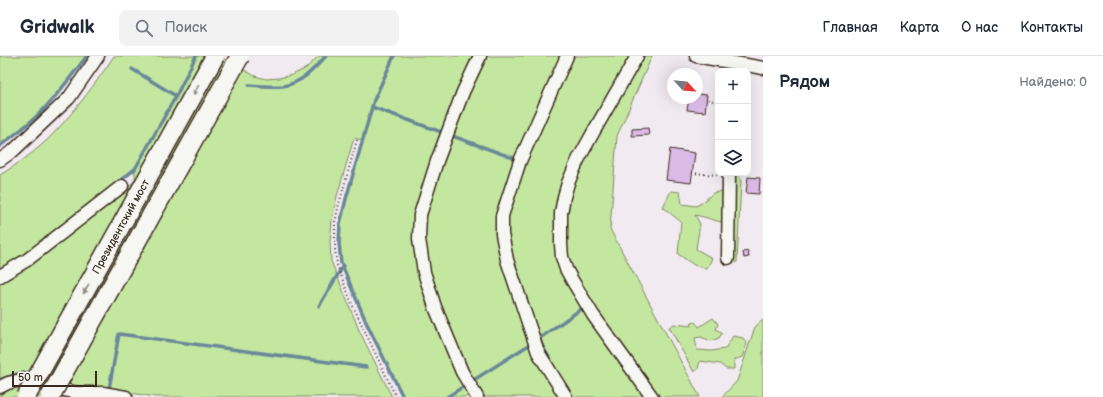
<!DOCTYPE html>
<html lang="ru">
<head>
<meta charset="utf-8">
<style>
  :root { --surface:#fff; --page:#f2f2f3; --text:#1f2937; --muted:#747a83; --line:#e0e1e3 }
  body { margin:0; font-family:"Balsamiq Sans",sans-serif; background:var(--page); color:var(--text) }
  .controls { position:absolute; right:12px; top:12px; display:grid; overflow:hidden; border-radius:8px; box-shadow:0 4px 16px #0002 }
  .controls button { width:36px; height:36px; display:grid; place-items:center; padding:0; border:0; border-bottom:1px solid var(--line); background:var(--surface); color:var(--text); font:20px sans-serif }
  .compass { position:absolute; left:667px; top:12px; width:36px; height:36px; border-radius:50%; background:var(--surface); box-shadow:0 4px 16px #0002; rotate:116deg }
  .scale { position:absolute; left:12px; bottom:10px; width:85px; box-sizing:border-box; padding-left:4px; border:2px solid #3b2a1e; border-top:0; font-size:11px; line-height:14px; white-space:nowrap; color:#3b2a1e; -webkit-text-stroke:3px #f6f6f2; paint-order:stroke }
  .list { margin:0; padding:0; list-style:none }
  h2 { display:flex; justify-content:space-between; align-items:center; height:52px; margin:0; padding:0 16px; font-size:17px }
  h2 small { font-size:13px; font-weight:400; color:var(--muted) }
  .icon { flex:none; width:22px; height:22px; fill:none; stroke:currentColor; stroke-width:2; stroke-linecap:round; stroke-linejoin:round }
  .map { position:relative; flex:none; width:763px; height:341px; overflow:hidden }
  header { display:flex; align-items:center; gap:24px; box-sizing:border-box; height:56px; padding:0 20px; background:var(--surface); border-bottom:1px solid var(--line) }
  header strong { font-size:19px }
  nav { display:flex; gap:22px; margin-inline-start:auto; font-size:14px }
  .search { width:280px; height:36px; background:var(--page); display:flex; align-items:center; gap:10px; box-sizing:border-box; padding:0 14px; border-radius:8px; color:var(--muted); font-size:15px }
  main { display:flex }
  aside { flex:1; background:var(--surface) }
  .map>svg:first-child { display:block }
  .green { fill:#c4e7a0; stroke:#80885f }
  .lines { fill:none; stroke-linecap:round; stroke-linejoin:round }
  .stream { stroke:#6a8898; stroke-width:3.5 }
  .building { fill:#dbbae7; stroke:#3b2a1e }
  .minor-casing { stroke:#3b2a1e; stroke-width:15 }
  .path { stroke:#3b2a1e; stroke-width:2; stroke-dasharray:1 3; stroke-linecap:butt }
  .minor { stroke:#f6f6f2; stroke-width:12 }
  .highway-bridge-casing { stroke:#3b2a1e; stroke-width:21; stroke-linecap:butt }
  .highway-bridge { stroke:#f6f6f2; stroke-width:18 }
  .oneway { fill:#989088 }
  .labels { text-anchor:middle; dominant-baseline:central; stroke-width:3; stroke-linejoin:round; paint-order:stroke }
  .street-label { font-size:11px; fill:#3b2a1e; stroke:#f6f6f2 }
</style>
</head>
<body>
<header>
<strong>Gridwalk</strong>
<div class="search"><svg class="icon" aria-label="search" viewBox="0 0 24 24"><circle cx="10" cy="10" r="6"/><path d="M15 15l6 6"/></svg>Поиск</div>
<nav><a>Главная</a><a>Карта</a><a>О нас</a><a>Контакты</a></nav>
</header>
<main>
<div class="map">
<svg width="763" height="341" viewBox="0 0 763 341">
  <rect width="100%" height="100%" fill="#f1eaf0"/>
  <filter id="ink" filterUnits="userSpaceOnUse"><feTurbulence type="fractalNoise" baseFrequency=".025" numOctaves="2"/><feDisplacementMap in="SourceGraphic" scale="8" xChannelSelector="R" yChannelSelector="G"/><feConvolveMatrix kernelMatrix="1 2 1 2 8 2 1 2 1" color-interpolation-filters="sRGB"/></filter>
  <g filter="url(#ink)">
    <g class="green">
      <path d="M0,0H86C70,20 55,42 36,59C25,70 13,79 0,88Z"/>
      <path d="M114,0H219L255,20L266,23L279,22L292,19L305,13L319,0H652L617,80L610,173L700,341H402L366,269L341,207L339,187L340,168L345,143L362,84L354,82L337,140L332,165L330,186L331,205L359,274L392,341H155L120,335L72,331L37,319L28,317L15,319L0,325V226L47,195L135,125V114L42,188L0,216V119C19,107 38,94 53,78C76,54 96,27 114,0Z"/>
      <path d="M722,117H739L741,126L737,206L725,209L722,203L726,182L725,167C715,165 706,161 695,159L700,168L696,193L712,202L707,213L694,209L678,198L681,166L663,151L671,135L680,136L682,148L696,150L703,146L713,137L727,134L728,126Z"/>
      <path d="M713,262L718,268L716,273L722,277L719,282L711,285L701,281L695,282L697,294L711,295L725,293L733,280L743,282L747,288L742,301L734,304V313H726L720,308L700,305L698,313L694,316L669,271L674,268L691,270L692,267L695,266L699,271Z"/>
      <path d="M763,264V341H722L737,325L755,271Z"/>
      <path d="M25,330L35,331L68,341H0V336L14,331Z"/>
    </g>
    <g class="lines">
      <g class="stream">
        <path d="M394,0L374,44L346,143L340,168L339,187L341,207L367,268L403,341"/>
        <path d="M132,13L176,40"/>
        <path d="M249,29C260,30 272,31 283,30C302,27 314,13 326,0"/>
        <path d="M372,51L519,104"/>
        <path d="M0,90C13,80 25,71 37,60C56,42 71,20 87,0"/>
        <path d="M117,127L135,113L176,40L196,0"/>
        <path d="M319,250L343,210"/>
        <path d="M537,284L584,251"/>
        <path d="M541,288L551,305"/>
        <path d="M0,324C11,320 21,315 33,317"/>
        <path d="M63,327L72,330L83,331"/>
        <path d="M105,332L109,333L119,278L366,311"/>
        <path d="M447,341L532,287"/>
      </g>
    </g>
    <g class="building">
      <path d="M697,38L707,39L705,56L687,54L689,42H697Z"/>
      <path d="M648,72L649,79L632,80V73Z"/>
      <path d="M670,93L695,97L691,127L666,124Z"/>
      <path d="M748,121L760,122L759,138L746,137Z"/>
      <path d="M748,195L749,201L744,202L743,196Z"/>
    </g>
    <g class="lines">
      <defs>
        <g id="minor">
          <path d="M637,0L594,75L578,104L568,127L564,141L561,157V188L562,201L566,213L572,224L593,259L652,341"/>
          <path d="M696,0L763,12"/>
          <path d="M0,104L14,94L69,42L98,0"/>
          <path d="M728,202L729,117"/>
          <path d="M0,220L27,204L122,130"/>
          <path d="M0,331L8,327L25,323L37,326L60,333L76,337H103L126,341"/>
          <path d="M477,341L462,316L435,251L424,216L419,183L420,159L437,105L463,36L480,0"/>
          <path d="M566,341L538,296L507,204L502,178V160L520,105L567,0"/>
        </g>
      </defs>
      <use href="#minor" class="minor-casing"/>
      <g class="path">
        <path d="M708,44L718,46"/>
        <path d="M357,84L339,148L335,166V194L337,209L352,248L396,341"/>
        <path d="M692,117L718,119"/>
      </g>
      <use href="#minor" class="minor"/>
      <defs>
        <g id="highway-bridge">
          <path id="s1" d="M26,341L215,0"/>
          <path d="M50,341L240,0"/>
        </g>
      </defs>
      <use href="#highway-bridge" class="highway-bridge-casing"/>
      <use href="#highway-bridge" class="highway-bridge"/>
    </g>
    <defs><path id="oneway-solid" d="M-6-.8H1V-3.2L6.5 0L1 3.2V.8H-6Z"/></defs>
    <g class="oneway">
      <use href="#oneway-solid" transform="translate(196 34) rotate(119)"/>
      <use href="#oneway-solid" transform="translate(86 233) rotate(119)"/>
    </g>
  </g>
  <g class="labels">
    <g class="street-label">
      <text stroke="none"><textPath href="#s1" startOffset="195">Президентский мост</textPath></text>
    </g>
  </g>
</svg>
<div class="controls">
<button>+</button>
<button>−</button>
<button><svg class="icon" aria-label="layers" viewBox="0 0 24 24"><path d="M12 4l9 5-9 5-9-5zM3 14l9 5 9-5"/></svg></button>
</div>
<svg class="compass" viewBox="-18 -18 36 36"><path d="M0-13l5 13h-10z" fill="#e53935"/><path d="M0 13l5-13h-10z" fill="#747a83"/></svg>
<div class="scale">50 m</div>
</div>
<aside>
<h2>Рядом<small>Найдено: 0</small></h2>
<ul class="list">
</ul>
</aside>
</main>
</body>
</html>
